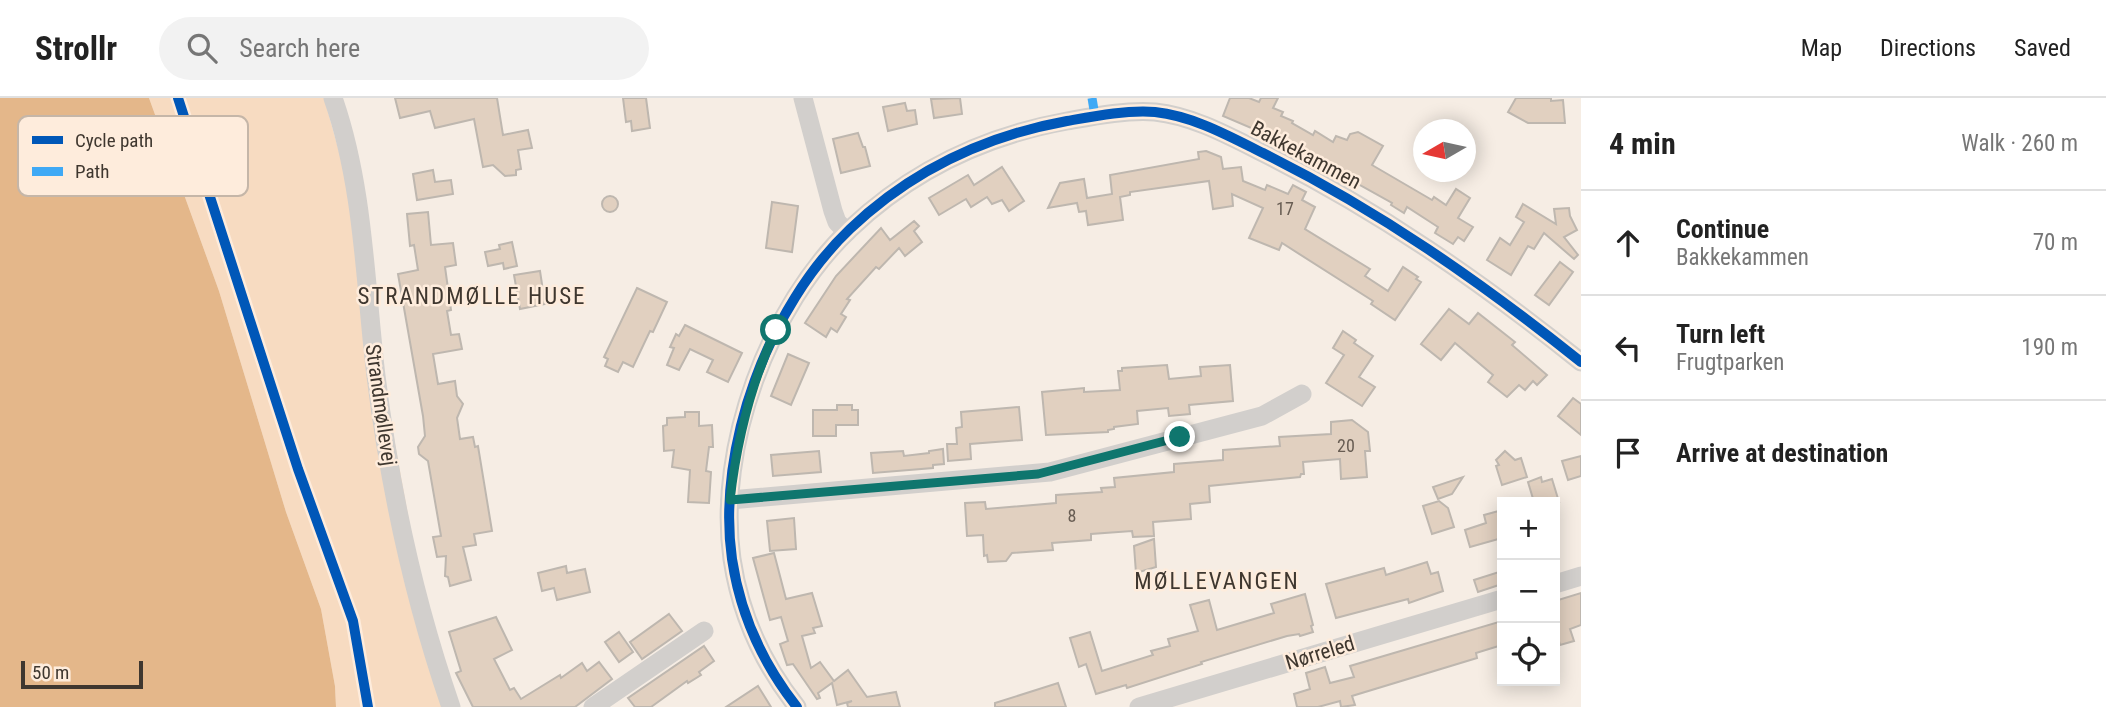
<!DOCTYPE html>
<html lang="en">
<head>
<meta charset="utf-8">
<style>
  :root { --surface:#fff; --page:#f2f2f2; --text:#222; --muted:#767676; --line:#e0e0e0 }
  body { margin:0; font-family:"Roboto Condensed",sans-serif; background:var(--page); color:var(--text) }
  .controls { position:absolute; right:21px; bottom:21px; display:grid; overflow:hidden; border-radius:0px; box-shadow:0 4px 18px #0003 }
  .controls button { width:63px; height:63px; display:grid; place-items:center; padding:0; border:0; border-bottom:2px solid var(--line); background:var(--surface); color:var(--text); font:35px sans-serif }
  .compass { position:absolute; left:1413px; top:21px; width:63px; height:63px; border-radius:50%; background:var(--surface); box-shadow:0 4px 18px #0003; rotate:261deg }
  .scale { position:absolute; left:21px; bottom:18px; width:122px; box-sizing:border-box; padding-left:7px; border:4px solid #3f372f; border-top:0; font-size:19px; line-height:24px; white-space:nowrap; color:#3f372f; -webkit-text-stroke:5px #feecdc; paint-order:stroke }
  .stop { position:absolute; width:21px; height:21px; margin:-16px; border:5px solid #0f766e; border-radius:50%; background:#fff }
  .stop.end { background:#0f766e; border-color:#fff; box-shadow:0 2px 7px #0008 }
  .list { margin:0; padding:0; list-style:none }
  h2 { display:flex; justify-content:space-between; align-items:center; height:91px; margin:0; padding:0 28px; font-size:30px }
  h2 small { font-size:23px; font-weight:400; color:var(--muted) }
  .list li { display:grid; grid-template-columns:46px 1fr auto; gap:21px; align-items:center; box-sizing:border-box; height:105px; padding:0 28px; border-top:2px solid var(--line) }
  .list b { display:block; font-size:26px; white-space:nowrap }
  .list p { margin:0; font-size:23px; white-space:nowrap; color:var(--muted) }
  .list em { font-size:23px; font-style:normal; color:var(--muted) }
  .icon { flex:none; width:38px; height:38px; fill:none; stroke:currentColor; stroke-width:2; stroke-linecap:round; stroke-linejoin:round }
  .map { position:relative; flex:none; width:1581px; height:609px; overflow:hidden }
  header { display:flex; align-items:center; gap:42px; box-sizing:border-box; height:98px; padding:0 35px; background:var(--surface); border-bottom:2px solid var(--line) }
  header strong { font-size:33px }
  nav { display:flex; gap:38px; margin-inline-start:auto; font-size:24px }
  .search { width:490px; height:63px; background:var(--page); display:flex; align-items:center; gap:18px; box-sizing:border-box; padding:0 24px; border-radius:38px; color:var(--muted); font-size:26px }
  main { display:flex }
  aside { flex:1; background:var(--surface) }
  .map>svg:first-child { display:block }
  .green { fill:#f7dbc1 }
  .water { fill:#e4b78a }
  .building { fill:#e1d0c0; stroke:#beb7af; stroke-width:2 }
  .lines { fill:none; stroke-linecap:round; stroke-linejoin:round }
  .street { stroke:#d2cfcc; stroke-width:19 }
  .quiet { stroke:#3fa9f5; stroke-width:9; stroke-dasharray:18 9; stroke-linecap:butt }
  .cycleway-casing { stroke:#feecdc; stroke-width:15 }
  .cycleway { stroke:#0057b8; stroke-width:10 }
  .route { stroke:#0f766e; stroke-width:9 }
  .labels { text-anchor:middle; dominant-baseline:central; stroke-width:5; stroke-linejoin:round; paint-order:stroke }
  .number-label { font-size:18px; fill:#685d53 }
  .street-label { font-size:21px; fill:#3f372f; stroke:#feecdc }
  .neighbourhood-label { font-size:23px; letter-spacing:2px; fill:#3f372f; stroke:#feecdc }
  .key { fill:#feecdc; stroke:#c5b6a8; stroke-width:2 }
  .key-label { font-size:19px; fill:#3f372f }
</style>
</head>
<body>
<header>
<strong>Strollr</strong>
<div class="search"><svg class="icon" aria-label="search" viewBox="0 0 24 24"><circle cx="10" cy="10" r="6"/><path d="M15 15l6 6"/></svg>Search here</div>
<nav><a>Map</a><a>Directions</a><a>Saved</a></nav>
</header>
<main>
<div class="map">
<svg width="1581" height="609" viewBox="0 0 1581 609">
  <rect width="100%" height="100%" fill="#f6ede4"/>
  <path class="green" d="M149,0H324L347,82L443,609H336L335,588L321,511L286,414L219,193Z"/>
  <path class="water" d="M0,0H149L219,193L286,414L321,511L335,588L336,609H0Z"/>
  <g class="building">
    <path d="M395,0H497L503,37L528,32L532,50L518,52L521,71L516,72V77L505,78L493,67L483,69L474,21L435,30L430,13L400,20Z"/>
    <path d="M623,0H646L650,30L632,33L631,23L626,24Z"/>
    <path d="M960,0L962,16L934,20L931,1Z"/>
    <path d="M1230,0H1249L1259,4L1261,0H1278L1273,10L1283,14L1281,18L1293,23L1292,25L1313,37L1315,33L1333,44L1336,38L1347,42L1350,36L1358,34L1383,48L1372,67L1432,102L1434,99L1446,107L1456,91L1470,100L1458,120L1473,129L1464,143L1458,139L1453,146L1435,135L1438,129L1407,109L1404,115L1391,107L1392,105L1277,41L1223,18Z"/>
    <path d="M1516,0H1551V3L1563,2L1565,25H1528L1508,14Z"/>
    <path d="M905,5L907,13L915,12L917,26L888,33L883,9Z"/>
    <path d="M858,35L863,49H865L870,68L841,75L833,41Z"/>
    <path d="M1206,53L1221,59L1223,71L1241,69L1243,83L1265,92L1267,87L1288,96L1293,87L1306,94L1302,102L1315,109L1305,131L1370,171L1365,178L1388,193L1403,169L1418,179L1416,181L1421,184L1395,222L1371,206L1373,203L1282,145L1279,152L1249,140L1263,110L1232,96L1233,108L1213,111L1209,83L1130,94V97L1120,99L1123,122L1088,127L1086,113L1079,114L1077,105L1048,110L1060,85L1084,81L1087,100L1112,96L1110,77L1199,61L1198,54Z"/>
    <path d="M1002,69L1024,103L1009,113L1002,102L992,106L987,99L971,109L966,101L939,117L929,100L968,77L974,87Z"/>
    <path d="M433,72L435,84L451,82L453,96L417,102L413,76Z"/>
    <circle cx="610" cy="106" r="8"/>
    <path d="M772,104L798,108L792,154L766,150Z"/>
    <path d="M1523,106L1556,126L1554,111L1569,110L1570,118L1577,132L1564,139L1578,157L1574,161L1544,135L1534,151L1528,148L1511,177L1487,162L1500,140L1510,147L1524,124L1516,119Z"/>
    <path d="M428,114L431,147L453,145L456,167L445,169L451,212L447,213L451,237L459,236L462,251L433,256L438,286L455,283L457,298L463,306L457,320L460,341L473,339L475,349L478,348L492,433L474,436L476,447L463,449L471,482L450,488L448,479L445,478L446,458L437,459L433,439L441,438L428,363L419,356L418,349L425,338L423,318L398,176L418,172L414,147L410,148L407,116Z"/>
    <path d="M914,123L919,128L914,133L922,144L905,158L899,150L879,171L876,169L847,201L850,202L841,216L846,219L837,234L831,230L826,239L805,225L836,178L881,130L890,142Z"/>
    <path d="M512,144L517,168L504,171L503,165L488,168L485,154L500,151L499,147Z"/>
    <path d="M1560,164L1573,174L1549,207L1535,197Z"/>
    <path d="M540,173L545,206L520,211L514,177Z"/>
    <path d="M637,190L667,204L653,234L650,233L633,269L623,264L618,274L605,268L608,261L604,259Z"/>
    <path d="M1449,211L1469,226L1478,215L1515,244L1512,247L1547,277L1537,287L1533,283L1525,292L1519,287L1507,299L1488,284L1493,277L1455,245L1441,262L1421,246Z"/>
    <path d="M685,227L742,255L728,284L707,274L713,262L690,251L679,272L667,267L674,250L670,249L676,236L679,238Z"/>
    <path d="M1343,233L1356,242L1354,245L1373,258L1359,279L1375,289L1362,308L1326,285L1344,257L1333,250Z"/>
    <path d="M788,256L809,265L791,307L771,298Z"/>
    <path d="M1167,267L1169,281L1201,278L1200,269L1230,267L1233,303L1189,307L1190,316L1169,318L1168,310L1137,313L1138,326L1114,329V331L1108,332V334L1046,337L1042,294L1084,290V294L1120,292L1118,273H1122V270Z"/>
    <path d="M1573,300L1581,306V337L1558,318Z"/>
    <path d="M837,307H852V312H858V327H836V338H813V312H837Z"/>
    <path d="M1019,309L1022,342L970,346L971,361L948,363L947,346H957L956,330L962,329L961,314Z"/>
    <path d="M685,314H699V328L712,327L713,349H709L706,373L711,374L709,405L688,404L690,372L672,369L674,352L664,353L663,328L667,327V320L685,319Z"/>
    <path d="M1352,322L1368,334L1370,353H1365L1367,379L1341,381L1340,361L1303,364L1304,376H1301L1300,379L1209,388L1210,404L1190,406L1191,421L1153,424L1154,438L1133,439L1132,433L1091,436V442L1052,445L1053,452L1012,455L1006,463L988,464L987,457L984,458L983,437L967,438L965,405L985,404L986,411L1056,405V397L1102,394L1101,390L1115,389L1114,380L1174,374V366L1223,362V352L1280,348L1279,339L1331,336V324Z"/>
    <path d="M943,351L944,366L933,367V370L873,375L871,355L903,353L904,358L929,355V353Z"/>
    <path d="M819,353L821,374L773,378L771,357Z"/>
    <path d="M1505,353L1515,362L1521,360L1527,379L1502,387L1496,368L1499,367L1496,362Z"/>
    <path d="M1581,358V378L1568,382L1562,363Z"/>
    <path d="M1463,379L1452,396L1438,401L1433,389Z"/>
    <path d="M1541,379L1542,384L1552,381L1559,404H1534L1528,384Z"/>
    <path d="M1439,403L1448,410L1454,429L1432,436L1423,408Z"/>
    <path d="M1502,412V440L1470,449L1465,432L1486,425L1484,417Z"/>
    <path d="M794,420L796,451L770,453L767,423Z"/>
    <path d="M1154,441L1156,469L1136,475L1134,448Z"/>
    <path d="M774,455L786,501L812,495L822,528L813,530L815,535L802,538L811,570L820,564L834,583L848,572L867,599L896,594L900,609H848L847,605L852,603L837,607L832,585L818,595L820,600L817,601L793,566L787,567L780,546L788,543L781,519L770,522L753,460Z"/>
    <path d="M1427,464L1431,476L1438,474L1443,493L1409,505L1408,501L1336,520L1326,486L1384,470L1386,477Z"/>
    <path d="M566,468L567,475L585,471L590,494L557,502L554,490L542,493L538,475Z"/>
    <path d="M1502,473V486L1478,494L1474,482Z"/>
    <path d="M1581,495V527L1570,531L1574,543L1560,547L1555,528V503Z"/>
    <path d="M1305,496L1313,527L1311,528L1313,534L1300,538L1299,536L1287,538L1201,564L1202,566L1127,590L1126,587L1096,596L1086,566L1079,569L1070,540L1090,534L1102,573L1153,557L1151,553L1170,548L1168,541L1198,533L1190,507L1209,502L1217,532L1274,515L1271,506Z"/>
    <path d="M669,516L682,533L642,561L630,544Z"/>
    <path d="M496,519L512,552L494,561L510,592L514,590L521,601L560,577L561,580L582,565L587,573L599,564L612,581L575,609H473L456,575L461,573L449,534Z"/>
    <path d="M1502,523V547L1476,555L1477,560L1352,598L1355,607L1341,609L1340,603L1318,609H1297L1294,596L1310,591L1306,575L1325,569L1330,585L1354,579L1350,568Z"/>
    <path d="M619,534L633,554L619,564L605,544Z"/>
    <path d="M704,548L714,563L699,574L701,577L688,585L687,583L651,609H635L628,600Z"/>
    <path d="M1058,585L1066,609H995V605Z"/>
    <path d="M758,588L771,609H726Z"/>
  </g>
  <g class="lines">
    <g class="street">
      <path d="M333,0C364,88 365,186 376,278C390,391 414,502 451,609"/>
      <path d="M803,0L833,113L837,124L847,134"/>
      <path d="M730,402L1050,374L1262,318L1302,296"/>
      <path d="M1555,486L1581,478"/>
      <path d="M593,609L704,533"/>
      <path d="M797,609C763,566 740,515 732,461C716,349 769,208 850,131C911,73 984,38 1067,23C1095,18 1125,12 1155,14C1193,18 1229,38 1263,55C1378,112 1481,184 1581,264"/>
      <path d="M1139,609L1502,501"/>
    </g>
    <path class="quiet" d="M1092,0L1095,18"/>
    <defs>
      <g id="cycleway">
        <path d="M178,0L298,371L353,523L368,609"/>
        <path d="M797,609C763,566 740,515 732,461C716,349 769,208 850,131C911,73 984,38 1067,23C1095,18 1125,12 1155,14C1193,18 1229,38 1263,55C1378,112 1481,184 1581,264"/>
      </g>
    </defs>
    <use href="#cycleway" class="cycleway-casing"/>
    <use href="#cycleway" class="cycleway"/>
  </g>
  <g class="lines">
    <path class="route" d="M776,232C750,287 737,342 730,402L1038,376L1180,339"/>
  </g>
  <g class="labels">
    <g class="number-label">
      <text x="1285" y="110">17</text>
      <text x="1346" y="347">20</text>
      <text x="1072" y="417">8</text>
    </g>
    <g class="street-label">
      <text transform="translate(1306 57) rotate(28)">Bakkekammen</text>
      <text transform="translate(381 307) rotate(82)">Strandmøllevej</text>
      <text transform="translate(1320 555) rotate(-17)">Nørreled</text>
    </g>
    <g class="neighbourhood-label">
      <text x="472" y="198">STRANDMØLLE HUSE</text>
      <text x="1217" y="483">MØLLEVANGEN</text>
    </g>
  </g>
  <rect x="18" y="18" width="230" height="80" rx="10" class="key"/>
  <rect x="32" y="38" width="31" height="8" fill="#0057b8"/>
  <rect x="32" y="69" width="31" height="9" fill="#3fa9f5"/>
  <g class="key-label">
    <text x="75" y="49">Cycle path</text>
    <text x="75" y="80">Path</text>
  </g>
</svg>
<div class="controls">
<button>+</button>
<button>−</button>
<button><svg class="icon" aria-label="locate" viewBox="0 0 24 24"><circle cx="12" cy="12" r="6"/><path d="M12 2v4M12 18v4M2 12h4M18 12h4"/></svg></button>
</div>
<svg class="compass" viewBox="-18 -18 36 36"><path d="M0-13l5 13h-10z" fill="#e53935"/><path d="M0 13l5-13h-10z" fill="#767676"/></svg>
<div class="scale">50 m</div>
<div class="stop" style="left:776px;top:232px"></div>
<div class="stop end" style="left:1180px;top:339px"></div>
</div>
<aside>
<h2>4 min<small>Walk · 260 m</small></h2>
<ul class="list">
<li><svg class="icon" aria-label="ahead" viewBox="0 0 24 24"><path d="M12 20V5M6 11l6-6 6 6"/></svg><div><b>Continue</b><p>Bakkekammen</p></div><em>70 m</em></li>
<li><svg class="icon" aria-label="left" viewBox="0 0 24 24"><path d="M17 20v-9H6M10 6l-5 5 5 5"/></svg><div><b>Turn left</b><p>Frugtparken</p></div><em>190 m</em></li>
<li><svg class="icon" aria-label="arrive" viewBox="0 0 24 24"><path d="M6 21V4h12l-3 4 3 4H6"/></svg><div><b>Arrive at destination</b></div></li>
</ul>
</aside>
</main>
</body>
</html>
